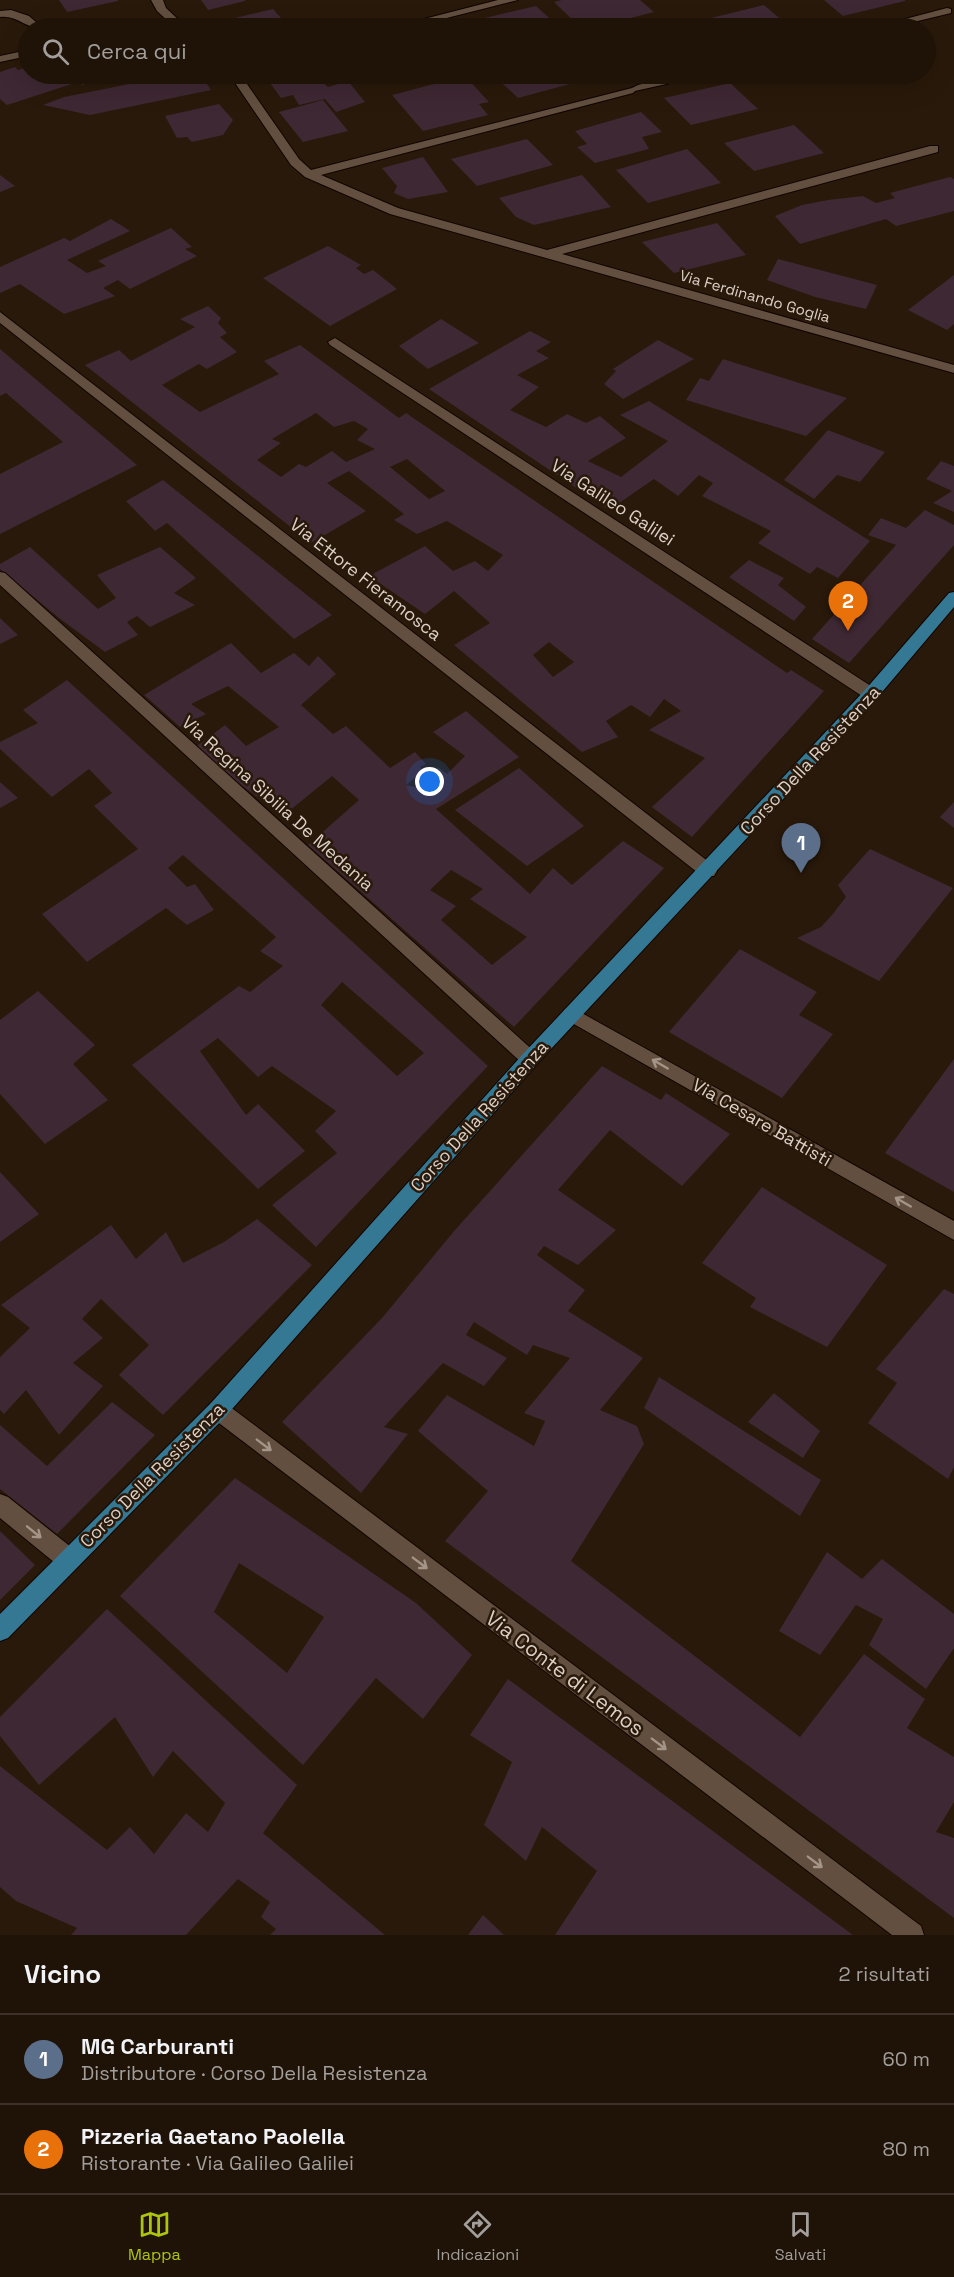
<!DOCTYPE html>
<html lang="it">
<head>
<meta charset="utf-8">
<style>
  :root { --surface:#1f1308; --page:#2c2016; --text:#f1f3f6; --muted:#a19e9c; --line:#3c3229; --accent:#adc60d }
  body { margin:0; font-family:"Space Grotesk",sans-serif; background:var(--page); color:var(--text) }
  .you { position:absolute; left:430px; top:782px; width:21px; height:21px; margin:-15px; border:4px solid #fff; border-radius:50%; background:#1a73e8; box-shadow:0 0 0 9px #1a73e833 }
  .badge { display:grid; place-items:center; width:39px; height:39px; border-radius:50%; background:var(--accent); color:#fff; font-size:20px; font-weight:700 }
  .pin { position:absolute; translate:-50% -50px; filter:drop-shadow(0 2px 3px #0008) }
  .pin::after { content:''; position:absolute; top:32px; width:21px; height:18px; background:inherit; clip-path:polygon(0 0,100% 0,50% 100%) }
  .list { margin:0; padding:0; list-style:none }
  h2 { display:flex; justify-content:space-between; align-items:center; height:78px; margin:0; padding:0 24px; font-size:26px }
  h2 small { font-size:20px; font-weight:400; color:var(--muted) }
  .list li { display:grid; grid-template-columns:39px 1fr auto; gap:18px; align-items:center; box-sizing:border-box; height:90px; padding:0 24px; border-top:2px solid var(--line) }
  .list b { display:block; font-size:22px; white-space:nowrap }
  .list p { margin:0; font-size:20px; white-space:nowrap; color:var(--muted) }
  .list em { font-size:20px; font-style:normal; color:var(--muted) }
  .icon { flex:none; width:33px; height:33px; fill:none; stroke:currentColor; stroke-width:2; stroke-linecap:round; stroke-linejoin:round }
  .map { position:relative; flex:none; width:954px; height:1935px; overflow:hidden }
  .search { position:absolute; background:var(--surface); box-shadow:0 6px 24px #0002; left:18px; right:18px; top:18px; height:66px; display:flex; align-items:center; gap:15px; box-sizing:border-box; padding:0 21px; border-radius:33px; color:var(--muted); font-size:22px }
  .sheet { height:258px; background:var(--surface) }
  nav { display:flex; justify-content:space-around; align-items:center; box-sizing:border-box; height:84px; border-top:2px solid var(--line); background:var(--surface); font-size:16px; color:var(--muted) }
  nav a { display:grid; justify-items:center; gap:3px }
  nav .on { color:var(--accent) }
  .map>svg:first-child { display:block }
  .building { fill:#3e2833; fill-rule:evenodd }
  .lines { fill:none; stroke-linecap:round; stroke-linejoin:round }
  .minor-casing { stroke:#110400; stroke-width:2 }
  .major-casing { stroke:#110400; stroke-width:2 }
  .minor { fill:#624f3f; fill-rule:evenodd }
  .major { fill:#357894; fill-rule:evenodd }
  .oneway { stroke:#a59589 }
  .labels { text-anchor:middle; dominant-baseline:central; stroke-width:5; stroke-linejoin:round; paint-order:stroke }
  .far-street-label { font-size:15px; fill:#dbcfc6; stroke:#29190a }
  .street-label { font-size:18px; fill:#dbcfc6; stroke:#29190a }
  .near-street-label { font-size:21px; fill:#dbcfc6; stroke:#29190a }
</style>
</head>
<body>
<div class="map">
<svg width="954" height="1935" viewBox="0 0 954 1935">
  <rect width="100%" height="100%" fill="#29190a"/>
  <g class="building">
    <path d="M59,0H118V1L67,12Z"/>
    <path d="M201,0H245V1L208,10Z"/>
    <path d="M562,0H640L654,12L593,28H581L554,2Z"/>
    <path d="M824,0H905V1L843,16Z"/>
    <path d="M764,5L791,28H718L707,19Z"/>
    <path d="M536,6L560,28H458L455,25Z"/>
    <path d="M273,9L290,28H204L201,26Z"/>
    <path d="M15,67L18,70L28,67V74H116L82,85L78,82L7,105L0,99V72Z"/>
    <path d="M180,74H200L211,90L90,115L43,105L64,97Z"/>
    <path d="M289,74H313L328,87L348,81L365,102L336,112L325,99L299,105L293,95L281,98L267,79Z"/>
    <path d="M492,74H595L596,77L518,98Z"/>
    <path d="M465,76L489,102L479,104L488,115L423,131L392,95Z"/>
    <path d="M730,83L758,109L691,125L664,98Z"/>
    <path d="M323,100L348,131L303,142L279,112Z"/>
    <path d="M219,104L233,120L223,135L192,142L187,137L177,138L165,116Z"/>
    <path d="M641,112L662,132L642,137L649,149L595,163L577,147L587,144L575,131Z"/>
    <path d="M794,125L824,153L754,171L724,143Z"/>
    <path d="M527,139L553,165L477,186L451,159Z"/>
    <path d="M687,149L721,183L648,203L616,170Z"/>
    <path d="M423,157L448,192L408,199L394,193L397,186L382,168Z"/>
    <path d="M0,175L15,186L0,192Z"/>
    <path d="M582,175L611,207L534,225L516,217L499,198Z"/>
    <path d="M950,177L954,179V211L896,226L886,219L800,244L775,216L802,205L828,200L863,196L876,203L895,198L890,193Z"/>
    <path d="M111,219L130,231L67,260L87,273L106,266L98,261L171,228L192,247L185,249L197,256L130,289L118,280L103,288L115,296L64,314L20,284L0,293V267L64,238L70,241Z"/>
    <path d="M717,223L746,255L674,273L642,242Z"/>
    <path d="M328,246L361,265L356,268L364,274L373,270L397,289L330,326L263,278Z"/>
    <path d="M778,259L877,285L866,309L815,297L767,280Z"/>
    <path d="M954,275V324L947,330L908,310Z"/>
    <path d="M208,306L221,318L218,323L227,333L220,337L237,352L207,369L199,364L162,385L200,412L279,374L264,361L300,345L399,418L406,413L787,673L791,670L824,691L692,837L652,807L705,758L649,730L681,711L664,699L650,717L631,705L606,721L618,737L582,752L454,645L490,623L454,591L425,614L369,576L425,546L453,571L475,561L488,571L503,555L447,521L417,534L394,520L404,514L349,471L327,483L366,511L311,543L85,365L119,350L131,361L195,327L180,319ZM316,413L334,427L354,421L368,429L357,440L375,449L346,462L332,451L306,467L299,464L281,477L257,460L281,443L272,439ZM407,459L445,491L429,499L390,467ZM549,642L574,662L553,677L533,655Z"/>
    <path d="M441,319L479,343L428,369L399,346Z"/>
    <path d="M530,331L551,342L536,351L549,358L517,375L539,387L510,410L546,427L567,414L586,423L600,416L626,438L588,461L621,477L668,441L620,415L649,401L870,541L838,578L817,567L810,574L758,543L771,531L702,496L713,483L699,475L678,496L654,479L609,510L429,389Z"/>
    <path d="M658,340L694,359L623,399L604,384L616,371L613,369Z"/>
    <path d="M0,349L137,465L0,534V474L63,442L6,393L0,396Z"/>
    <path d="M723,359L847,398L806,436L686,400L700,378L709,381Z"/>
    <path d="M828,430L885,452L860,482L837,475L814,499L784,480Z"/>
    <path d="M941,461L954,466V512L933,503L952,491L926,479Z"/>
    <path d="M163,480L332,615L294,639L167,523L155,531L126,501Z"/>
    <path d="M925,510L954,525V545L849,663L812,639L896,545L868,535L881,518L906,528Z"/>
    <path d="M30,547L98,609L116,598L97,575L160,547L196,578L174,593L195,605L150,627L137,616L127,622L138,635L105,652L59,618L0,569V564Z"/>
    <path d="M749,560L784,578L778,585L806,607L794,621L729,577Z"/>
    <path d="M0,618L18,635L0,644Z"/>
    <path d="M231,643L261,673L294,653L309,666L318,656L336,674L301,705L333,734L346,726L390,768L415,752L426,764L420,767L424,770L406,785L415,787L438,767L447,774L465,756L433,732L466,711L519,757L436,809L530,894L553,868L572,885L623,841L664,868L514,1027L308,845L359,800L332,776L283,816L193,749L225,725L246,746L279,727L228,686L191,704L206,714L180,727L144,695ZM451,870L483,889L470,899L527,937L492,965L441,920L456,906L430,890Z"/>
    <path d="M67,680L488,1066L316,1247L272,1205L337,1153L315,1131L336,1111L272,1066L258,1077L218,1038L200,1051L246,1115L258,1104L305,1151L258,1189L132,1065L239,986L250,992L283,966L260,951L276,937L183,855L168,868L187,887L195,884L214,910L187,925L166,908L87,962L42,914L138,849L94,806L112,793L89,769L52,797L0,749V742L38,723L23,710ZM342,982L424,1053L397,1076L321,1005Z"/>
    <path d="M519,768L584,826L527,866L455,810Z"/>
    <path d="M0,782L18,798L0,808Z"/>
    <path d="M954,802V828L940,817Z"/>
    <path d="M870,849L953,888L879,981L797,938L821,927L832,915L846,897L838,885Z"/>
    <path d="M740,949L817,992L799,1015L833,1034L782,1098L669,1032Z"/>
    <path d="M38,991L95,1045L73,1064L108,1100L45,1144L0,1094V1020Z"/>
    <path d="M954,1059V1192L885,1153Z"/>
    <path d="M602,1066L661,1100L666,1093L730,1134L682,1186L610,1130L558,1190L616,1230L578,1265L544,1246L537,1255L585,1290L568,1311L643,1358L600,1410L637,1426L644,1444L571,1561L800,1737L864,1654L925,1699L907,1728L954,1757V1802L936,1832L954,1838V1918L445,1541L488,1491L418,1431L447,1395L534,1446L545,1421L524,1413L570,1358L533,1345L527,1355L474,1322L466,1335L507,1358L484,1386L443,1363L384,1427L408,1434L361,1493L282,1422L382,1318L455,1230Z"/>
    <path d="M0,1172L39,1214L0,1242Z"/>
    <path d="M762,1187L887,1265L827,1347L750,1307L756,1298L702,1263Z"/>
    <path d="M257,1219L312,1265L163,1415L119,1375L149,1345L101,1299L82,1319L103,1338L73,1363L103,1386L59,1435L26,1390L4,1414L0,1410V1357L30,1328L1,1305L111,1225L136,1259L166,1232L183,1263L224,1242Z"/>
    <path d="M944,1289L954,1294V1467L948,1479L868,1423L897,1383L876,1369Z"/>
    <path d="M659,1377L821,1480L800,1516L644,1408Z"/>
    <path d="M774,1393L820,1431L803,1458L748,1422Z"/>
    <path d="M112,1402L155,1435L57,1534L0,1489V1425L47,1466Z"/>
    <path d="M235,1478L416,1603L472,1655L423,1719L376,1678L303,1765L120,1596ZM239,1563L324,1617L287,1673L214,1612Z"/>
    <path d="M0,1531L35,1565L0,1600Z"/>
    <path d="M827,1552L862,1579L882,1559L954,1614V1648L926,1689L869,1645L883,1619L856,1605L820,1655L779,1631Z"/>
    <path d="M107,1609L297,1785L263,1833L385,1935H270L276,1929L261,1917L270,1902L238,1879L186,1935H71L77,1928L16,1901L0,1887V1766L107,1850L130,1827L154,1854L186,1813L208,1832L225,1803L173,1751L153,1777L115,1717L39,1785L0,1736V1717Z"/>
    <path d="M508,1679L853,1935H555L597,1871L542,1827L526,1861L484,1825L512,1762L470,1735Z"/>
    <path d="M483,1915L504,1935H468Z"/>
  </g>
  <g class="lines">
    <defs>
      <g id="minor">
        <path d="M151,0H163L166,8L181,22V26L150,28L151,26L169,22L157,11Z"/>
        <path d="M498,0H518L407,28H389Z"/>
        <path d="M947,8L951,9V13L889,28H871Z"/>
        <path d="M11,10L29,16L43,28C27,30 18,15 0,17V11Z"/>
        <path d="M28,50V56L0,62V56Z"/>
        <path d="M229,74H240L299,159L311,170L632,88L638,85L685,74H703L702,76L635,91L633,93L321,175L398,208L547,250L930,146H938V152L562,254L954,365V373L390,214L305,177L291,165Z"/>
        <path d="M0,312L714,866L717,871L714,876H702L0,323Z"/>
        <path d="M335,338L877,690L879,694L877,698H865L330,345L328,342Z"/>
        <path d="M0,572L5,573L537,1054L539,1059L537,1064L530,1067L523,1064L0,585Z"/>
        <path d="M571,1007L954,1221V1240L565,1019L562,1014L565,1009Z"/>
        <path d="M218,1400L225,1403L921,1926L924,1935H892L211,1417L207,1410L211,1403Z"/>
        <path d="M0,1494L8,1497L76,1551L79,1559L76,1567L68,1570L60,1567L0,1518Z"/>
      </g>
      <path id="major" d="M954,592V607L877,698L537,1064L225,1417L8,1638L0,1641V1614L211,1403L523,1054L865,690L949,593Z"/>
    </defs>
    <use href="#minor" class="minor-casing"/>
    <use href="#major" class="major-casing"/>
    <use href="#minor" class="minor"/>
    <use href="#major" class="major"/>
  </g>
  <defs><path id="oneway-shaft" d="M-6 0H5M1.5-3L5.5 0L1.5 3" fill="none" stroke-width="1.6" stroke-linecap="round" stroke-linejoin="round" transform="scale(1.5)"/></defs>
  <g class="oneway">
    <use href="#oneway-shaft" transform="translate(660 1064) rotate(-150)"/>
    <use href="#oneway-shaft" transform="translate(903 1202) rotate(-150)"/>
    <use href="#oneway-shaft" transform="translate(264 1445) rotate(37)"/>
    <use href="#oneway-shaft" transform="translate(34 1532) rotate(39)"/>
    <use href="#oneway-shaft" transform="translate(420 1563) rotate(37)"/>
    <use href="#oneway-shaft" transform="translate(659 1744) rotate(37)"/>
    <use href="#oneway-shaft" transform="translate(815 1862) rotate(37)"/>
  </g>
  <g class="labels">
    <g class="far-street-label">
      <text transform="translate(755 296) rotate(16)">Via Ferdinando Goglia</text>
    </g>
    <g class="street-label">
      <text transform="translate(613 502) rotate(33)">Via Galileo Galilei</text>
      <text transform="translate(366 579) rotate(38)">Via Ettore Fieramosca</text>
      <text transform="translate(810 760) rotate(-47)">Corso Della Resistenza</text>
      <text transform="translate(278 803) rotate(42)">Via Regina Sibilia De Medania</text>
      <text transform="translate(479 1116) rotate(-48)">Corso Della Resistenza</text>
      <text transform="translate(762 1122) rotate(30)">Via Cesare Battisti</text>
      <text transform="translate(152 1475) rotate(-45)">Corso Della Resistenza</text>
    </g>
    <g class="near-street-label">
      <text transform="translate(565 1673) rotate(37)">Via Conte di Lemos</text>
    </g>
  </g>
</svg>
<div class="you"></div>
<div class="pin badge" style="left:801px;top:873px;background:#5c6f8a">1</div>
<div class="pin badge" style="left:848px;top:631px;background:#e8710a">2</div>
<div class="search"><svg class="icon" aria-label="search" viewBox="0 0 24 24"><circle cx="10" cy="10" r="6"/><path d="M15 15l6 6"/></svg>Cerca qui</div>
</div>
<section class="sheet">
<h2>Vicino<small>2 risultati</small></h2>
<ul class="list">
<li><span class="badge" style="background:#5c6f8a">1</span><div><b>MG Carburanti</b><p>Distributore · Corso Della Resistenza</p></div><em>60 m</em></li>
<li><span class="badge" style="background:#e8710a">2</span><div><b>Pizzeria Gaetano Paolella</b><p>Ristorante · Via Galileo Galilei</p></div><em>80 m</em></li>
</ul>
</section>
<nav>
<a class="on"><svg class="icon" aria-label="map" viewBox="0 0 24 24"><path d="M3 6l6-2 6 2 6-2v14l-6 2-6-2-6 2zM9 4v14M15 6v14"/></svg>Mappa</a>
<a><svg class="icon" aria-label="directions" viewBox="0 0 24 24"><path d="M12 3l9 9-9 9-9-9zM9 14v-3h6M13 9l2 2-2 2"/></svg>Indicazioni</a>
<a><svg class="icon" aria-label="saved" viewBox="0 0 24 24"><path d="M7 4h10v16l-5-4-5 4z"/></svg>Salvati</a>
</nav>
</body>
</html>
